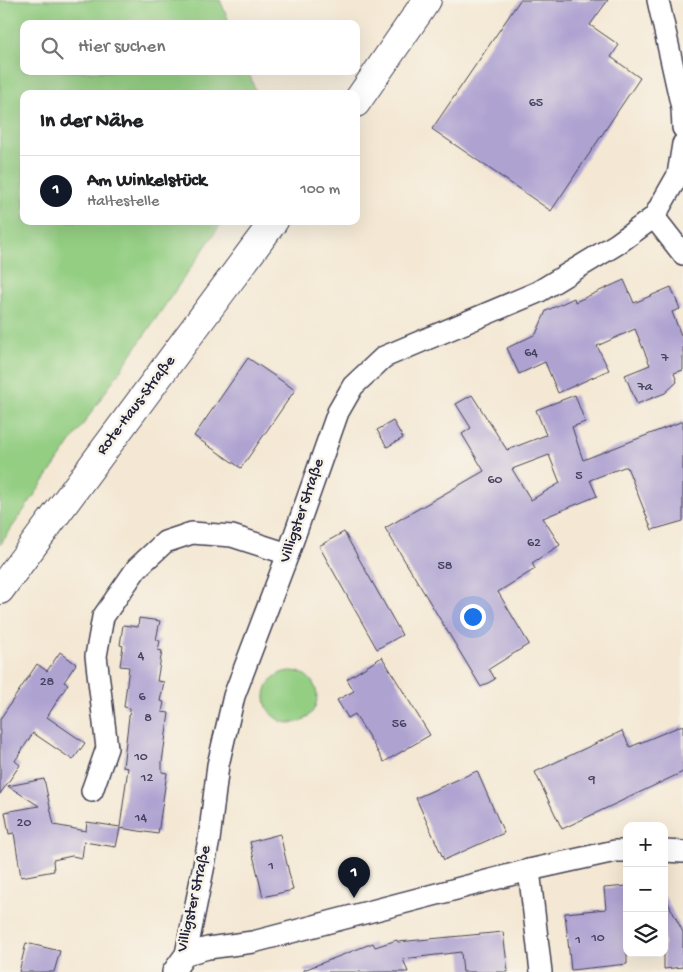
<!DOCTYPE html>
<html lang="de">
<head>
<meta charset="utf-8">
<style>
  :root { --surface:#fff; --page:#f2f2f2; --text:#202124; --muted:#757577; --line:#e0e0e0; --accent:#111827 }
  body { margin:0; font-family:"Gochi Hand",sans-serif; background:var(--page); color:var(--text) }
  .controls { position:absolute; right:15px; bottom:15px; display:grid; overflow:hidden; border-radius:10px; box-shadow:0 5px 20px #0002 }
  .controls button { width:45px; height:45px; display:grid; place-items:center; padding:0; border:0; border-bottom:1px solid var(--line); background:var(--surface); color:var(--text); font:25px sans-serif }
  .you { position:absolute; left:472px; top:616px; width:18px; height:18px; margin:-12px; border:4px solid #fff; border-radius:50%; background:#1a73e8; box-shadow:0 0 0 8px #1a73e833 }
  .badge { display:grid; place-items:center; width:32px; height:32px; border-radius:50%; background:var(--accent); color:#fff; font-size:16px; font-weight:700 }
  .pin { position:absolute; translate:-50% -41px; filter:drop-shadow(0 1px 2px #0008) }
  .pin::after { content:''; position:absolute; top:26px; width:18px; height:15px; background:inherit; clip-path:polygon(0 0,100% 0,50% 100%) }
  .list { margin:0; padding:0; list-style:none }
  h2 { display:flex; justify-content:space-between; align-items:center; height:65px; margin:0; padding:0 20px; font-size:21px }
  h2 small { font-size:16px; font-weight:400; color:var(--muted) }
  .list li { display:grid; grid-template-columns:32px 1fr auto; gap:15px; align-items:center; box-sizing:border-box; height:70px; padding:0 20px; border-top:1px solid var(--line) }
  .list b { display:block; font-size:19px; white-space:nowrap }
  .list p { margin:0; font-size:16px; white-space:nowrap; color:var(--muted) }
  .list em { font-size:16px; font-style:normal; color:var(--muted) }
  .icon { flex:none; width:28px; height:28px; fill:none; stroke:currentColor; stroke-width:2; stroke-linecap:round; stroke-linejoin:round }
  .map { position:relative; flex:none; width:683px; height:972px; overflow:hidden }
  .search { position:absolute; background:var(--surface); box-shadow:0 5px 20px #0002; left:20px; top:20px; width:340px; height:55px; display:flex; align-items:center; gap:12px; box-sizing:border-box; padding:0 18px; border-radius:10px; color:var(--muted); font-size:19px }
  .panel { position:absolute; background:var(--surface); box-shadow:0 5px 20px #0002; left:20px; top:90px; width:340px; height:135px; border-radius:10px }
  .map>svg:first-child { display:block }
  .green { fill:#93ce82; stroke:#5a785e }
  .building { fill:#aea2d1; fill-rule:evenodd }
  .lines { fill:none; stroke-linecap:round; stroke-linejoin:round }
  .street-casing { stroke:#424052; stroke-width:24 }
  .secondary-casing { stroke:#424052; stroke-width:30 }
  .street { stroke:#fff; stroke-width:21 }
  .secondary { stroke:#fff; stroke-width:28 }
  .labels { text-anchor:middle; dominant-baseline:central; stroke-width:5; stroke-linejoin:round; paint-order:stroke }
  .number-label { font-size:14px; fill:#454260 }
  .street-label { font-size:16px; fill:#22223b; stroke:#f7f3e8 }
</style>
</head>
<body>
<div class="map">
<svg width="683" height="972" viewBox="0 0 683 972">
  <rect width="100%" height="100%" fill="#f7f3e8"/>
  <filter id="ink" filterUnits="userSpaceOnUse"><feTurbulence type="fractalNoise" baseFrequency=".02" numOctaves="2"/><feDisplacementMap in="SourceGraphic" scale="10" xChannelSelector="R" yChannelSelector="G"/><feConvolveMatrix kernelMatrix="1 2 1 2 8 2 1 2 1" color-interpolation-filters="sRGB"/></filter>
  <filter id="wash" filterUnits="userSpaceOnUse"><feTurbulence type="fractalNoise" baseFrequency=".0096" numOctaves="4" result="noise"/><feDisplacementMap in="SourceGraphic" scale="20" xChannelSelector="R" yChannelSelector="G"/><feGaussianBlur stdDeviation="1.12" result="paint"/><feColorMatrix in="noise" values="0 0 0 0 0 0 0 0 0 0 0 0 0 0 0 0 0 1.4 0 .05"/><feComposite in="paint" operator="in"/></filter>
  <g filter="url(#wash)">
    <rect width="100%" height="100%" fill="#f4e8d4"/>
    <g class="green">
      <path d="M0,0H220L230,24H24V71H248L257,94H24V221H223L0,545Z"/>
      <circle cx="291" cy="697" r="26"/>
    </g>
    <g id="blocks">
      <g class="building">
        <path d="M520,0H608L590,25L619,45L611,57L640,78L551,211L432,129Z"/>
        <path d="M624,280L634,303L671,287L680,309L672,312L683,340V370L674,373L677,382L665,393L637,404L625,375L650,365L635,329L597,346L609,370L558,393L545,362L519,374L507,348L536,334L546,311L574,298L575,302Z"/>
        <path d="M248,358L295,390L241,468L194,436Z"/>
        <path d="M472,395L507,450L546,435L536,410L575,395L585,422L572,427L583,460L683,421V521L652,530L627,467H624L590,480L597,496L543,518L560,545L532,563L535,569L498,592L529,644L489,669L495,679L481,687L385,528L484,471L462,434L471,428L456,404ZM549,455L560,483L531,500L512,469Z"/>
        <path d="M393,421L403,438L387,447L377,430Z"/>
        <path d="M344,532L402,635L377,649L319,546Z"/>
        <path d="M139,618L160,621L156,640L160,641L158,650L162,651L157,681L164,682L160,701L164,702L162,712L169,713L162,762V772L167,773L158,834L120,828L116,847L84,842L82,858L72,856L53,860L54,871L21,877L14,833L9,834L5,812L39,806L8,786L44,779L54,825L86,831L87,822L120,827L128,768L123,767L130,708L124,707L129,667L120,666L123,646L120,645L123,625L138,627Z"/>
        <path d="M60,652L76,664L64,682L68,684L47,717L85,743L73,760L33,733L15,761L20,765L0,794V719L37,664L47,671Z"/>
        <path d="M382,657L430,735L384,762L355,714L348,718L337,700L354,691L347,679Z"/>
        <path d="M683,725V772L562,829L535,772L622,731L630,747Z"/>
        <path d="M477,771L504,833L444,860L416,798Z"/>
        <path d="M280,834L293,890L263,897L250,842Z"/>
        <path d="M627,886V964L571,970L565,913L606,909L604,888Z"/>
        <path d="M664,895L683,932V967L664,969Z"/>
        <path d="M503,932L508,972H463L461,952L403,959L408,972H304V970L373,943L375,947L397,940L398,942Z"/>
        <path d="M26,943L60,951L54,972H19Z"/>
      </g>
    </g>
  </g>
  <g filter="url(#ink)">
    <use href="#blocks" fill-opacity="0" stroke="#424052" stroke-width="1"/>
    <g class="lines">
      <defs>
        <g id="street">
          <path d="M658,0L682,108L683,128"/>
          <path d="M654,217L683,254"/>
          <path d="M92,791L107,748L96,656L103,617L137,568L165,542L192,533L232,536L288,554"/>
          <path d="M664,851L683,852"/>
          <path d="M529,870L541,972"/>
          <path d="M186,954L208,948L253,942L529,870L615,851H627"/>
          <path d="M173,972L186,954L209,840L218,765L234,696L288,554L338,412L353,386L384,357L538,292L617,244L654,217L678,175L683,144"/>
        </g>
        <g id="secondary">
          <path d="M356,103L427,0"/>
          <path d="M0,590L274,221"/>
        </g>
      </defs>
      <use href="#street" class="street-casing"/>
      <use href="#secondary" class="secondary-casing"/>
      <use href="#street" class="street"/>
      <use href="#secondary" class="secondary"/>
    </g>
  </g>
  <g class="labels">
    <g class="number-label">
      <text x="536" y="103">65</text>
      <text x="531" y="353">64</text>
      <text x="665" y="358">7</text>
      <text x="645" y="387">7a</text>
      <text x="579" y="476">5</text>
      <text x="495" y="480">60</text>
      <text x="534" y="543">62</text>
      <text x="445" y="566">58</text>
      <text x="141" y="656">4</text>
      <text x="47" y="682">28</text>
      <text x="142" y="697">6</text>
      <text x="148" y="718">8</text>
      <text x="399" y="724">56</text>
      <text x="141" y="757">10</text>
      <text x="147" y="778">12</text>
      <text x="592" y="780">9</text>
      <text x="141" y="818">14</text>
      <text x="24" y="823">20</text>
      <text x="271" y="866">1</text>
      <text x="598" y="938">10</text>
      <text x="578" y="940">1</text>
    </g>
    <g class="street-label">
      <text transform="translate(137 406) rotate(-53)">Rote-Haus-Straße</text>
      <text transform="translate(303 511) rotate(-71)">Villigster Straße</text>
      <text transform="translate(195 899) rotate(-77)">Villigster Straße</text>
    </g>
  </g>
</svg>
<div class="controls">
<button>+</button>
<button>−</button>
<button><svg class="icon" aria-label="layers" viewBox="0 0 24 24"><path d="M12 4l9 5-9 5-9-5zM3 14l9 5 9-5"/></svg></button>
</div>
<div class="you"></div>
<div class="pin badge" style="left:354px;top:898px">1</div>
<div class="search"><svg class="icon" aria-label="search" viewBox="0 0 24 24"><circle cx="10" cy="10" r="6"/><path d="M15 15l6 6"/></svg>Hier suchen</div>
<section class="panel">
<h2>In der Nähe<small></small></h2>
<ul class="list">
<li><span class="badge">1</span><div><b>Am Winkelstück</b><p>Haltestelle</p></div><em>100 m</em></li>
</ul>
</section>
</div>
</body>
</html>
